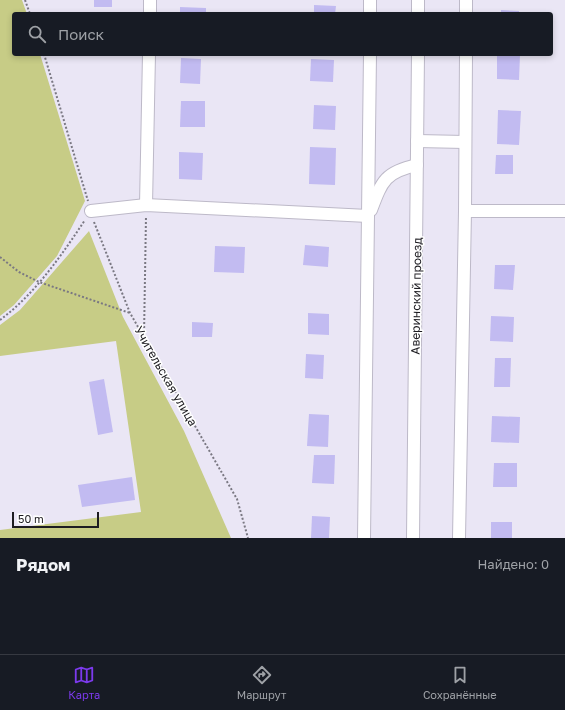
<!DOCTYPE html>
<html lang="ru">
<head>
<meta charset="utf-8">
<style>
  :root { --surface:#171b24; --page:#242831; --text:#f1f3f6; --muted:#9ea1a6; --line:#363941; --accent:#7c3aed }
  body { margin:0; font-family:"Golos Text",sans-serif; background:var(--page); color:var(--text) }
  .scale { position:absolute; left:12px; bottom:10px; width:87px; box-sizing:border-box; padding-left:4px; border:2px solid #1d1c21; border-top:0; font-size:11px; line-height:14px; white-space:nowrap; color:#1d1c21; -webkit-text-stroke:3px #fff; paint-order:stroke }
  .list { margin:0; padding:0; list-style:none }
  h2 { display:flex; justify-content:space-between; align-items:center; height:52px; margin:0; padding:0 16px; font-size:17px }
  h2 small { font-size:13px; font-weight:400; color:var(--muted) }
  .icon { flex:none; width:22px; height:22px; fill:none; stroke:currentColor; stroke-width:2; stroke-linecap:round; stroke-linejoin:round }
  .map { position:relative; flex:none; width:565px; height:538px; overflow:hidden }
  .search { position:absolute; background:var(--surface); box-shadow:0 2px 6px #0003; left:12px; right:12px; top:12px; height:44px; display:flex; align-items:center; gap:10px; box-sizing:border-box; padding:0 14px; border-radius:4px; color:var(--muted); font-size:15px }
  .sheet { height:116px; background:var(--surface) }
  nav { display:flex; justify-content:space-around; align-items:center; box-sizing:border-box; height:56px; border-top:1px solid var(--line); background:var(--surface); font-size:11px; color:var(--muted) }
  nav a { display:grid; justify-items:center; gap:2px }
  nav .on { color:var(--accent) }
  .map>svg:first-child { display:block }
  .green { fill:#c7cc86 }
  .building { fill:#c2bbf1 }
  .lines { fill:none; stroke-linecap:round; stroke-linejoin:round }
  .minor-casing { stroke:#bdb9c8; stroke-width:14 }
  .path { stroke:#7a7882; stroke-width:2; stroke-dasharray:2 2; stroke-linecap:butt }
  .minor { stroke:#fff; stroke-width:12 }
  .labels { text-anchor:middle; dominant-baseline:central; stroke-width:3; stroke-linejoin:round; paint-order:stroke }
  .street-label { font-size:12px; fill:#1d1c21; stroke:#fff }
</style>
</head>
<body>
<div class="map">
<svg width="565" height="538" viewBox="0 0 565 538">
  <rect width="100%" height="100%" fill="#eae6f5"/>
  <g class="green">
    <path d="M0,0H22L27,14H14V54H40L85,201L57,256L14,305L0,316Z"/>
    <path d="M89,231L123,317L184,431L231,538H0V530L141,512L116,341L0,356V325L20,310Z"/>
  </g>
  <g class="building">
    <rect x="94" y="0" width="18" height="7"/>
    <path d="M314,5L336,6L335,14H314Z"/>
    <path d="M180,7L206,8V14H180Z"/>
    <path d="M501,10L519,11V14H501Z"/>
    <path d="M497,54L520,55L519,80L497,79Z"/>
    <path d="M181,58L201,59L200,84L180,83Z"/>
    <path d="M311,59L334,60L333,82L310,81Z"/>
    <path d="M181,101H205V127H180Z"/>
    <path d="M314,105L336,106L335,130L313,129Z"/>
    <path d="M498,110L521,111L519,145L497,144Z"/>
    <path d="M310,147L336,148L335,185L309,184Z"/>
    <path d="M179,152L203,153L202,180L179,179Z"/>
    <path d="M496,155H513V174H495Z"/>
    <path d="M305,245L329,247L328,267L303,265Z"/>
    <path d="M215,246L245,247L244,273L214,272Z"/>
    <path d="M495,265H515L513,290L494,289Z"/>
    <path d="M308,313L329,314V335L308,334Z"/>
    <path d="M491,316L514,317L513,342L490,341Z"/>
    <path d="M192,322L213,323L212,337H192Z"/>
    <path d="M306,354L324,355L323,379L305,378Z"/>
    <path d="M495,358H511L510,387H494Z"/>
    <path d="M104,379L113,432L98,435L89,382Z"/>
    <path d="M309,414L329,415L328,447L307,446Z"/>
    <path d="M492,416L520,417L519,443L491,442Z"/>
    <path d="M314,455H335L334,484L312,483Z"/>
    <path d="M494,463H517V487H493Z"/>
    <path d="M132,477L135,500L82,507L78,485Z"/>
    <path d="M312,516L330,517L329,538H311Z"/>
    <rect x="491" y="522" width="21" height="16"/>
  </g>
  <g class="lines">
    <defs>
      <g id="minor">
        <path d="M150,14V0"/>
        <path d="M370,14V0"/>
        <path d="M418,14V0"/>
        <path d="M466,14V0"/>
        <path d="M417,141L465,142"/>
        <path d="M146,205L149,54"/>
        <path d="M371,210C382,181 385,172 417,165"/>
        <path d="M91,211L146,205L368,216"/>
        <path d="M465,211H565"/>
        <path d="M364,538L370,54"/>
        <path d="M413,538L418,54"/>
        <path d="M459,538L465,211L466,54"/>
      </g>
    </defs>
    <use href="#minor" class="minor-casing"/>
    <g class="path">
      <path d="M25,0L30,14"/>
      <path d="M44,54L88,201"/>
      <path d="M94,222L130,313L237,499L248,538"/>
      <path d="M0,257L19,272L39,282L130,313"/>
      <path d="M0,320C35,294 61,256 85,220"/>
      <path d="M144,336L146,216"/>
    </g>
    <use href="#minor" class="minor"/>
  </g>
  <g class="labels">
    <g class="street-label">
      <text transform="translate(416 296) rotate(-89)">Аверинский проезд</text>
      <text transform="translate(166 376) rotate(60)">Учительская улица</text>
    </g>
  </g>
</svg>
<div class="scale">50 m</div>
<div class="search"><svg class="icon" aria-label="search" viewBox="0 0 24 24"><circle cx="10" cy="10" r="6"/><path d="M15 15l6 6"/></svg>Поиск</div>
</div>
<section class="sheet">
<h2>Рядом<small>Найдено: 0</small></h2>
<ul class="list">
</ul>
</section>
<nav>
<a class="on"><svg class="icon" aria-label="map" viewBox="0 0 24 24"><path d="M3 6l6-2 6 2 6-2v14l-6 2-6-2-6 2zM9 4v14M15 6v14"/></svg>Карта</a>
<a><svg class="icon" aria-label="directions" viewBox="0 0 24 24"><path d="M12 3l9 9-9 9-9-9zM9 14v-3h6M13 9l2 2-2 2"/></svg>Маршрут</a>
<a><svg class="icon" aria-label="saved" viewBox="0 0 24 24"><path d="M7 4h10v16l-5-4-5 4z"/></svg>Сохранённые</a>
</nav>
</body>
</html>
